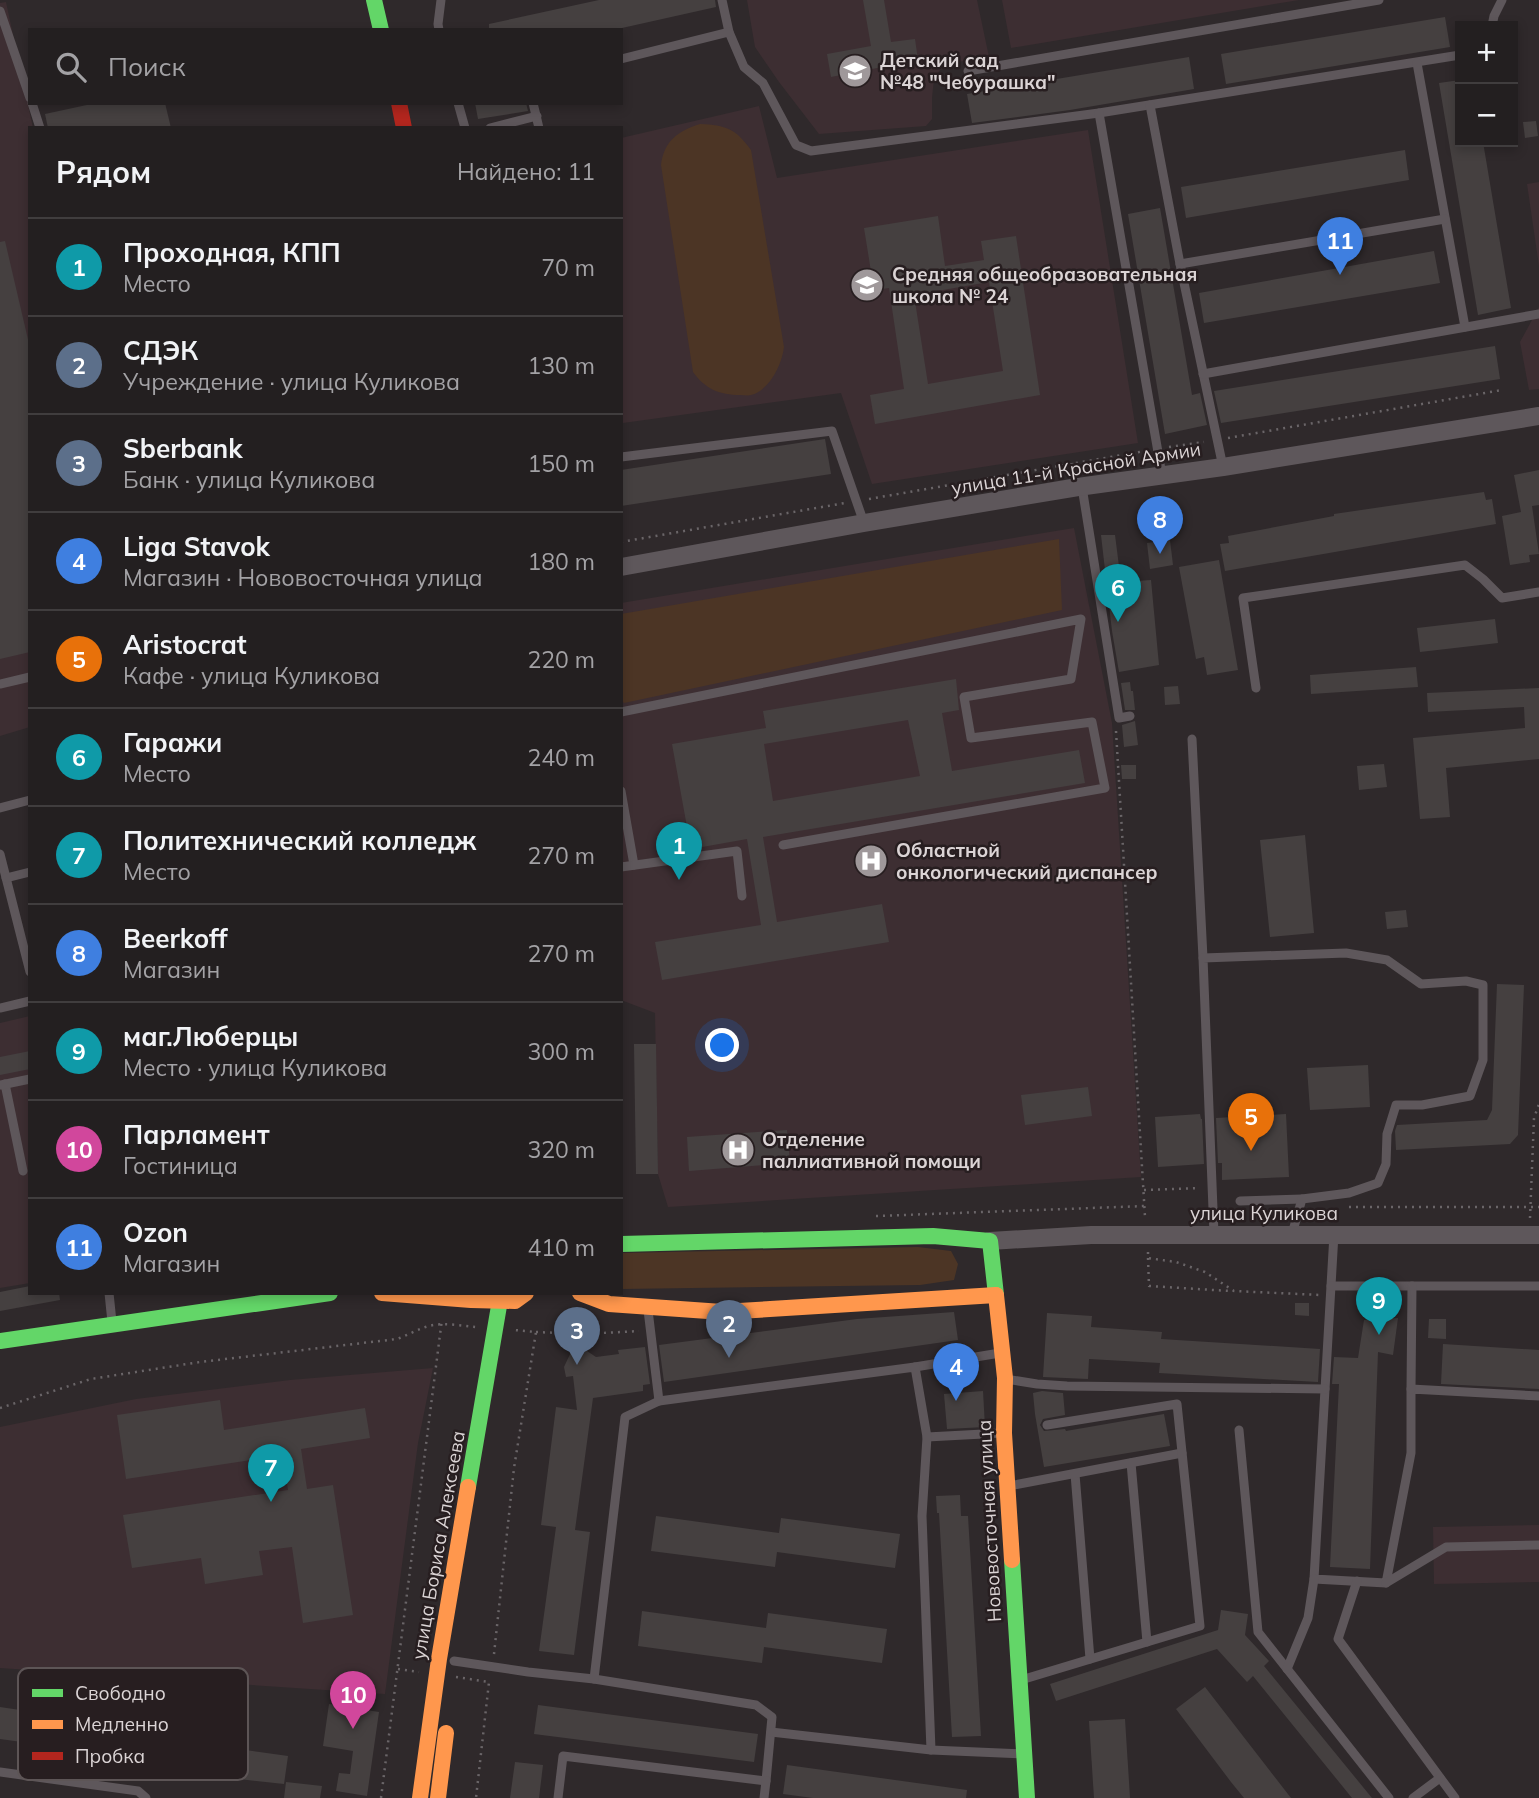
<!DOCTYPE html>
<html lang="ru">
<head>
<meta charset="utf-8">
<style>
  :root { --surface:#231f20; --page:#2f2c2d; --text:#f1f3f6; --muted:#a3a2a5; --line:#403d3e; --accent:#1a73e8 }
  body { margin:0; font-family:Mulish,sans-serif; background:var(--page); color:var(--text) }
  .controls { position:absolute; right:21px; top:21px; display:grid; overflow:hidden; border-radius:0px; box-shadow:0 4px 10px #0003 }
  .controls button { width:63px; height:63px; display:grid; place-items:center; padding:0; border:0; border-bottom:2px solid var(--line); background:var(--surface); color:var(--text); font:35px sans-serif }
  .you { position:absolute; left:723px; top:1046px; width:24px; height:24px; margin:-18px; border:5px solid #fff; border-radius:50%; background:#1a73e8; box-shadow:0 0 0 10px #1a73e833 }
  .badge { display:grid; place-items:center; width:46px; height:46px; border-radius:50%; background:var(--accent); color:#fff; font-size:23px; font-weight:700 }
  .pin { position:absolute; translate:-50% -58px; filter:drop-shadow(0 2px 4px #0008) }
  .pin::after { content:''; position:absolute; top:37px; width:24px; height:21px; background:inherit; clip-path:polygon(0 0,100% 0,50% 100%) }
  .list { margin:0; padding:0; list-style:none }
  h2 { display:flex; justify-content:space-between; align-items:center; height:91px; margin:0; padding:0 28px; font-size:30px }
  h2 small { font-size:23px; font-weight:400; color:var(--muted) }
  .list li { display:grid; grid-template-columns:46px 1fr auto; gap:21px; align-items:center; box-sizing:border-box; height:98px; padding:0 28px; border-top:2px solid var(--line) }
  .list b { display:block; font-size:26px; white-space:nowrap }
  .list p { margin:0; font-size:23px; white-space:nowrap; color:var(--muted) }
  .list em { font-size:23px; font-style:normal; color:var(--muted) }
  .icon { flex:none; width:38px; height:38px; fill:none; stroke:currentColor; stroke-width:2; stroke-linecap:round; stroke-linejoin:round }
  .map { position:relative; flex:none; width:1539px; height:1798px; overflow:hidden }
  .search { position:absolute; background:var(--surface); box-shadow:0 4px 10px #0003; left:28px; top:28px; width:595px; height:77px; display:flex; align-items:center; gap:18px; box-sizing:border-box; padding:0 24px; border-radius:0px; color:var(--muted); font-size:26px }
  .panel { position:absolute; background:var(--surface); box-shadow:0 4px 10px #0003; left:28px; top:126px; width:595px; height:1169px; border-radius:0px }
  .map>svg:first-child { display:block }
  .built { fill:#3d2e32 }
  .green { fill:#4c3525 }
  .building { fill:#454040; fill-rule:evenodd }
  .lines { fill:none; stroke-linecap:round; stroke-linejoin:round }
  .path { stroke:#6a6568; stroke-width:2.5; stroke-dasharray:2 5; stroke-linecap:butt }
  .lane { stroke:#5e575b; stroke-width:9 }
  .street { stroke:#5e575b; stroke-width:18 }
  .fast { stroke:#63d668; stroke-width:16 }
  .slow { stroke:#ff974d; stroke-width:16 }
  .jam { stroke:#b3261e; stroke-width:16 }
  .labels { text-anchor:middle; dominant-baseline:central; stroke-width:5; stroke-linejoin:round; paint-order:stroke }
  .poi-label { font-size:19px; font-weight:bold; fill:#dbd4d5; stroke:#271e20; text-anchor:start }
  .street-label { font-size:19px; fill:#dbd4d5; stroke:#271e20 }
  .key { fill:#271e20; stroke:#5d5556; stroke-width:2 }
  .key-label { font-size:19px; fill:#dbd4d5 }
</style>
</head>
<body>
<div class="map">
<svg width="1539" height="1798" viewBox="0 0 1539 1798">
  <rect width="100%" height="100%" fill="#2f292b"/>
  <g class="built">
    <path d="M747,0H977L989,57L945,64L934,78L932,98V119L926,126L819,134L779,82L755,47Z"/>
    <path d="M1002,0H1299L1011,48Z"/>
    <path d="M6,2L33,128H30V727L0,736V3Z"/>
    <path d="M759,106L777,178L1088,130L1138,443L872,484L841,393L623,423L621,417V138Z"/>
    <path d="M1539,182V266L1527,184Z"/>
    <path d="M1539,307V389L1529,390L1520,342Z"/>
    <path d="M1074,528L1112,723L1141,1177L668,1207L658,1174L655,1013L621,1000V603Z"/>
    <path d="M30,1016V1283L0,1288V1023Z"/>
    <path d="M433,1368L418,1443L385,1694L0,1668V1427L136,1399L290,1380Z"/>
    <path d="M1539,1525V1582L1434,1584L1433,1527Z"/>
  </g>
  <g class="green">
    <path d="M700,124C726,125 736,129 751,150L784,347C782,364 770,390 751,395C748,396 744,395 740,395C720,395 705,389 693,372L661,165C664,141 678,131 700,124Z"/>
    <path d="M1059,539L1062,610L624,703L621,699V614Z"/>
    <path d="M918,1247L951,1251L958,1264L954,1280L920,1285L621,1289V1253Z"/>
  </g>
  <g class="building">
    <path d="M599,0H715L716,7L613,30H489V24Z"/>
    <path d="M863,0H884L891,42L915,39L918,60L831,77L827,54L871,46Z"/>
    <path d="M1445,17L1450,47L1226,84L1221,54Z"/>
    <path d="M1189,57L1194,89L1070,110L972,123L967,94Z"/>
    <path d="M1460,80V142H1483L1511,308L1478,315L1439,83Z"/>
    <path d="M96,103H165L171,128H48L45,114Z"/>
    <path d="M475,103H526L528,111L478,119Z"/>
    <path d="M1536,121L1538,136L1525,138L1523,122Z"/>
    <path d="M1405,150L1409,180L1186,218L1181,187Z"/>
    <path d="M1160,208L1192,395L1200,393L1207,425L1165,434L1128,214Z"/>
    <path d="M938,216L945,266L984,260L981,241L1016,236L1040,395L875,424L870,395L904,389L889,288L874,290L864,228ZM989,282L1003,371L928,384L914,295Z"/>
    <path d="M5,241L30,348V652L0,659V242Z"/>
    <path d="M1434,251L1440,283L1204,323L1199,293Z"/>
    <path d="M1495,346L1500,379L1221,423L1214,391Z"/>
    <path d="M825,439L831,474L621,506V470Z"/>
    <path d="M1539,470V505L1532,506L1539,554L1529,555L1530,562L1510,565L1502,516L1521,512L1514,475Z"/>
    <path d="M1484,492L1486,500L1492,499L1496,524L1225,571L1220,544L1229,543L1228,536L1334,516V514Z"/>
    <path d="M1101,535H1115L1121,582L1151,580L1159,665L1119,672L1112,631Z"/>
    <path d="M1170,540L1173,565L1150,569L1147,543Z"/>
    <path d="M1219,560L1238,670L1207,675L1204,657L1196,659L1179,567Z"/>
    <path d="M1495,619L1498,643L1420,652L1417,628Z"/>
    <path d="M1416,667L1418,687L1311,694L1310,675Z"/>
    <path d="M956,679L959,710L942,713L952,771L1079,750L1085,783L763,837L777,922L882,904L889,942L662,980L655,942L761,925L747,839L691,849L672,744L766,728L763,711ZM908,720L920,776L773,801L764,744Z"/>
    <path d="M1130,682L1131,691H1133L1135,710H1125L1121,683Z"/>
    <path d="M1178,686L1180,704L1165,705L1164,687Z"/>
    <path d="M1539,688V759L1446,768L1450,817L1420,819L1413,738L1525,728L1524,707L1428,712L1427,693Z"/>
    <path d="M1135,721L1138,745L1124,747L1122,725Z"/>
    <path d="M1384,764L1387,787L1359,790L1357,766Z"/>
    <path d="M1121,765H1136V779H1122Z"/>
    <path d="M1305,835L1314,933L1270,937L1260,840Z"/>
    <path d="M1406,910L1408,927L1387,929L1385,912Z"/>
    <path d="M1497,984L1524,985L1518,1135L1510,1144L1396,1150L1395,1131L1397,1125L1487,1120L1492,1110Z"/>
    <path d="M634,1044H656L658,1174H636Z"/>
    <path d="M30,1051V1069L0,1075V1057Z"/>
    <path d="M1368,1065L1370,1107L1310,1110L1307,1068Z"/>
    <path d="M1088,1087L1092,1116L1025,1125L1021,1095Z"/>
    <path d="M1200,1114L1201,1119H1202L1204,1164L1158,1167L1155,1117Z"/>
    <path d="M1286,1114L1289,1177L1222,1180V1163H1218L1216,1118Z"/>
    <path d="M787,1130L790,1163L689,1171L687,1137Z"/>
    <path d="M30,1286V1293H59L60,1300L0,1311V1292Z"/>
    <path d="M1295,1303H1309V1316L1295,1315Z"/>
    <path d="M954,1312L958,1340L664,1382L659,1345L857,1319Z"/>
    <path d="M1047,1313L1092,1316L1091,1327L1162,1332L1161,1339L1320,1349L1318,1382L1159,1373L1160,1363L1089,1359L1088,1379L1043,1377Z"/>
    <path d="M1398,1318L1393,1355L1378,1352L1370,1569L1330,1567L1339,1384H1332L1334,1357L1358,1358L1364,1320Z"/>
    <path d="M1429,1319H1446V1339L1428,1338Z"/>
    <path d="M1443,1344L1539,1350V1389L1441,1384Z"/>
    <path d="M645,1347L650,1384L643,1385V1391L593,1398L575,1530L590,1532L574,1655L539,1651L556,1527L541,1525L556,1407L577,1410L573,1376L566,1377L564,1367L571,1352L576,1350L587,1351L596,1357L619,1354L618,1350Z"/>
    <path d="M983,1391L985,1427L947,1429L944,1394Z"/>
    <path d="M1042,1391L1063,1393L1065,1415L1043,1419L1040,1425L1044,1431L1065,1429L1066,1431L1164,1414L1170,1446L1044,1467L1035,1414L1033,1393Z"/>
    <path d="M220,1400L224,1430L365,1408L370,1438L301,1449L307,1489L333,1485L353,1615L303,1623L292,1547L259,1551L263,1575L205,1584L201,1558L132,1568L123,1515L288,1490L283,1455L126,1479L117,1415Z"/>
    <path d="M960,1495L961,1516H968L981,1736L952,1737L939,1513H937L936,1496Z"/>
    <path d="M656,1516L779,1533L781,1518L900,1534L895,1568L777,1552L775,1567L651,1551Z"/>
    <path d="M1221,1610L1248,1614L1245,1635L1269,1661L1264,1666L1372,1798H1352L1253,1676L1247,1682L1217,1649L1056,1701L1050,1684L1218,1630Z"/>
    <path d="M642,1611L766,1628L768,1613L887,1629L882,1663L764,1647L762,1663L638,1646Z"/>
    <path d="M1205,1687L1260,1758L1291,1798H1244L1231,1782L1176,1709Z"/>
    <path d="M329,1704L379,1712L367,1796L336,1791L339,1773L350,1774L353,1751L323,1746Z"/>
    <path d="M538,1705L758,1734L754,1762L534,1734Z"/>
    <path d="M0,1707L134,1727L131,1757L0,1739Z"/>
    <path d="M1125,1719L1130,1798H1094L1089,1721Z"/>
    <path d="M217,1746L288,1756L284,1784L212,1776Z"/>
    <path d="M515,1762L543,1765L539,1798H510Z"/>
    <path d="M787,1765L967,1790L966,1798H813L783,1794Z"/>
    <path d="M286,1782L322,1786L320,1798H284Z"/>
  </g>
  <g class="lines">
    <g class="path">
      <path d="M1228,438L1502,390"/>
      <path d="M1169,447L1204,442"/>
      <path d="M1072,463L1074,472"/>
      <path d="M869,499L1145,451"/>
      <path d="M621,542L845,503"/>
      <path d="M1116,731L1145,1217"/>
      <path d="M1144,1190L1200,1188"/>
      <path d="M1349,1207H1539"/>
      <path d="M876,1216L1145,1206"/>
      <path d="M1530,1218L1534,1118L1539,1104"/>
      <path d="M1148,1252V1258L1176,1262L1205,1272L1234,1291L1320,1295"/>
      <path d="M1148,1258L1149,1286L1230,1291"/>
      <path d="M536,1332L583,1334L584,1318"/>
      <path d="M583,1334L639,1331"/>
      <path d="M0,1408L91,1379L200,1362L397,1339C408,1335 418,1329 429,1326C444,1322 461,1326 476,1327"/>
      <path d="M494,1654L514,1468L536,1332L514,1330"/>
      <path d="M398,1669L419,1672"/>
      <path d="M456,1677L489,1682L476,1798"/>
      <path d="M381,1798L442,1319"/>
    </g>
    <g class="lane">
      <path d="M722,0L729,32L744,67L763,83L796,145L811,151L1099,113L1460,55"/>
      <path d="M0,11L30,98"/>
      <path d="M1492,26L1494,16L1502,0"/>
      <path d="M439,30L438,24L441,0"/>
      <path d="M621,59L729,32"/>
      <path d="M1417,63L1465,327"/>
      <path d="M968,71L1379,0"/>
      <path d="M32,103L40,128"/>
      <path d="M458,103L465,128"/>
      <path d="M533,103L539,128"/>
      <path d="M1150,105L1180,264L1223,467"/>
      <path d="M1099,113L1162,475"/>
      <path d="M490,128L537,116"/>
      <path d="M1180,264L1445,219"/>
      <path d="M1203,374L1539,314"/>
      <path d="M621,457L832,431L864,523"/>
      <path d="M1082,487L1119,718L1130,716"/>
      <path d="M0,684L30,677"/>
      <path d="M1256,688L1243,598L1465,565L1483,579L1502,598L1539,592"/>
      <path d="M621,712L1081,619L1071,679L964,697L971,738L1092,722L1105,788L783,845"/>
      <path d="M1192,739L1203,958"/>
      <path d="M621,791L634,865"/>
      <path d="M0,808L30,800"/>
      <path d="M0,854L30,972"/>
      <path d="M621,867L737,851L742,896"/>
      <path d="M6,878L30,872"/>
      <path d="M0,1008L30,1001"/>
      <path d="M5,1084L23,1171"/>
      <path d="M1,1085L30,1079"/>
      <path d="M1240,1201L1302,1199"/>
      <path d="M1214,1234L1203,958L1346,953L1387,960L1421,984L1466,981L1483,985V1060L1470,1096L1422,1105H1396L1387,1134L1386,1164L1378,1183L1349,1193L1302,1199L1292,1234"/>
      <path d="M1334,1234L1314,1579L1386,1583L1411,1453V1389L1539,1396"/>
      <path d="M1331,1286H1539"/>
      <path d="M109,1293L112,1322"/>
      <path d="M648,1310L659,1401"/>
      <path d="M915,1367L1000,1353"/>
      <path d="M1006,1379L1037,1384L1067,1386L1325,1389"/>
      <path d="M1411,1389L1412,1286"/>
      <path d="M1239,1430L1258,1632L1389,1798"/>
      <path d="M927,1437L1002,1433"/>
      <path d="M1131,1463L1147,1642"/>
      <path d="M1075,1474L1090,1659"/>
      <path d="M1009,1486L1182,1453"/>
      <path d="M1357,1581L1338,1639L1455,1798"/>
      <path d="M1386,1583L1446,1547L1539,1545"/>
      <path d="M454,1661L528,1672L594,1679L756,1705L772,1717L766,1781L563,1756L558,1798"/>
      <path d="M1287,1669L1308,1618L1314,1579"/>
      <path d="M594,1679L625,1417L659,1401L915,1367L927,1437L922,1516L931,1750"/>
      <path d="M1021,1680L1200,1626L1177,1404L1047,1425"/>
      <path d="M771,1732L931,1750L1024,1754"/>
      <path d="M0,1772L138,1791L146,1798"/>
      <path d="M764,1798L766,1781"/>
      <path d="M1413,1798L1440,1778"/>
    </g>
    <g class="street">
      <path d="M621,567L864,523L1078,487L1223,467L1539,416"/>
      <path d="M990,1241L1091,1235H1539"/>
    </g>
    <g class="fast">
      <path d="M374,0L381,30"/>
      <path d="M621,1244L933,1236L990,1241L996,1295"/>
      <path d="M0,1341L330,1293"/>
      <path d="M468,1487L500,1300"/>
      <path d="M1012,1560L1027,1798"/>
    </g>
    <g class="slow">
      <path d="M382,1293L471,1300L515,1301L526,1293"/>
      <path d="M580,1293L609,1304L722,1312L996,1295"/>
      <path d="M996,1295L1005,1378L1004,1433L1012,1560"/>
      <path d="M420,1798L439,1659L468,1487"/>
      <path d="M438,1798L446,1733"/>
    </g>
    <path class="jam" d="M399,103L404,128"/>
  </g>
  <defs>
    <symbol id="school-disc" viewBox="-11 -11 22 22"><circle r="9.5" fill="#9f989a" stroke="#271e20"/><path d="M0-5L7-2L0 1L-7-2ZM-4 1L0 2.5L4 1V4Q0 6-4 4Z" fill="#fff"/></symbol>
    <symbol id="hospital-disc" viewBox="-11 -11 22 22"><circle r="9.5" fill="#9f989a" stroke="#271e20"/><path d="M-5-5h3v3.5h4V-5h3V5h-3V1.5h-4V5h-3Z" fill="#fff"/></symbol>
  </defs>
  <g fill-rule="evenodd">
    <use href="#school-disc" x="836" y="52" width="38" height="38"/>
    <use href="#school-disc" x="848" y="266" width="38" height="38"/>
    <use href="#hospital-disc" x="852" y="842" width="38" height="38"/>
    <use href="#hospital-disc" x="719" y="1131" width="38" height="38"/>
  </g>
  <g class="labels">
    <g class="poi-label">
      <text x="880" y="60">Детский сад<tspan x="880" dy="22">№48 "Чебурашка"</tspan></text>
      <text x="892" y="274">Средняя общеобразовательная<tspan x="892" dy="22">школа № 24</tspan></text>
      <text x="896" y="850">Областной<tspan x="896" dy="22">онкологический диспансер</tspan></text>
      <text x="762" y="1139">Отделение<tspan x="762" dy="22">паллиативной помощи</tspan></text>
    </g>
    <g class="street-label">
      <text transform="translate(1076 468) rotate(-9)">улица 11-й Красной Армии</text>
      <text x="1264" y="1213">улица Куликова</text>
      <text transform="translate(989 1521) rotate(-93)">Нововосточная улица</text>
      <text transform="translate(438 1545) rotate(-80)">улица Бориса Алексеева</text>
    </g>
  </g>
  <rect x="18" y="1668" width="230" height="112" rx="10" class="key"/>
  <rect x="32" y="1689" width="31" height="8" fill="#63d668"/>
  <rect x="32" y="1720" width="31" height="9" fill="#ff974d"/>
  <rect x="32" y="1752" width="31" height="8" fill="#b3261e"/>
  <g class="key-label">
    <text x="75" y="1700">Свободно</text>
    <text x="75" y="1731">Медленно</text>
    <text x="75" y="1763">Пробка</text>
  </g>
</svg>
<div class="controls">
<button>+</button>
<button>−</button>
</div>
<div class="you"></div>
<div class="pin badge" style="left:679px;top:880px;background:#0f9aa8">1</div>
<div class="pin badge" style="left:729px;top:1358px;background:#5c6f8a">2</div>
<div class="pin badge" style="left:577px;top:1365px;background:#5c6f8a">3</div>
<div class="pin badge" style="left:956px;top:1401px;background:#3f7fe0">4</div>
<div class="pin badge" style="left:1251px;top:1151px;background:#e8710a">5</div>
<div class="pin badge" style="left:1118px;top:622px;background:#0f9aa8">6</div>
<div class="pin badge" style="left:271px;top:1502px;background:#0f9aa8">7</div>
<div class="pin badge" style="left:1160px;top:554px;background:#3f7fe0">8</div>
<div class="pin badge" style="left:1379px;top:1335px;background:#0f9aa8">9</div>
<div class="pin badge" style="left:353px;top:1729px;background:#d1479c">10</div>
<div class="pin badge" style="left:1340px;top:275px;background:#3f7fe0">11</div>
<div class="search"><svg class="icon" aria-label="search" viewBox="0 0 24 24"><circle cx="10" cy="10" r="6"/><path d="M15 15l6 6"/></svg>Поиск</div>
<section class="panel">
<h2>Рядом<small>Найдено: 11</small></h2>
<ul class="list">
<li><span class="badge" style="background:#0f9aa8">1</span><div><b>Проходная, КПП</b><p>Место</p></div><em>70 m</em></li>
<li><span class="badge" style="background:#5c6f8a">2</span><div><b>СДЭК</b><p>Учреждение · улица Куликова</p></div><em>130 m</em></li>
<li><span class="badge" style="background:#5c6f8a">3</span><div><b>Sberbank</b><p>Банк · улица Куликова</p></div><em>150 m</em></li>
<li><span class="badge" style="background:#3f7fe0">4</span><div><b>Liga Stavok</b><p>Магазин · Нововосточная улица</p></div><em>180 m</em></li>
<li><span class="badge" style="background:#e8710a">5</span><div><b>Aristocrat</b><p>Кафе · улица Куликова</p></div><em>220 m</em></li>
<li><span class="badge" style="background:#0f9aa8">6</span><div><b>Гаражи</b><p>Место</p></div><em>240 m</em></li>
<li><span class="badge" style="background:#0f9aa8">7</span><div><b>Политехнический колледж</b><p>Место</p></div><em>270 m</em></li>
<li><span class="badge" style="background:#3f7fe0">8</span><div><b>Beerkoff</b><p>Магазин</p></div><em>270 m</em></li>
<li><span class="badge" style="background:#0f9aa8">9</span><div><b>маг.Люберцы</b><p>Место · улица Куликова</p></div><em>300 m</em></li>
<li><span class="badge" style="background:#d1479c">10</span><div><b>Парламент</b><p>Гостиница</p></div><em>320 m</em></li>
<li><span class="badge" style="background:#3f7fe0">11</span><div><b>Ozon</b><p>Магазин</p></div><em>410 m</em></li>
</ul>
</section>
</div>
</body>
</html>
